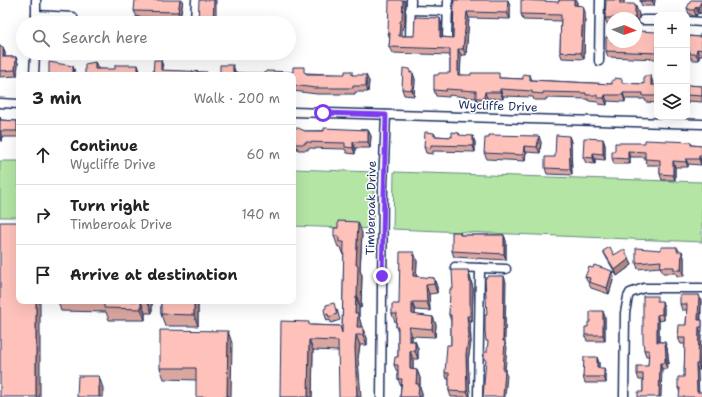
<!DOCTYPE html>
<html lang="en">
<head>
<meta charset="utf-8">
<style>
  :root { --surface:#fff; --page:#f2f2f2; --text:#222; --muted:#767676; --line:#e0e0e0 }
  body { margin:0; font-family:"Shantell Sans",sans-serif; background:var(--page); color:var(--text) }
  .controls { position:absolute; right:12px; top:12px; display:grid; overflow:hidden; border-radius:8px; box-shadow:0 4px 16px #0002 }
  .controls button { width:36px; height:36px; display:grid; place-items:center; padding:0; border:0; border-bottom:1px solid var(--line); background:var(--surface); color:var(--text); font:20px sans-serif }
  .compass { position:absolute; left:606px; top:12px; width:36px; height:36px; border-radius:50%; background:var(--surface); box-shadow:0 4px 16px #0002; rotate:92deg }
  .stop { position:absolute; width:12px; height:12px; margin:-9px; border:3px solid #7c3aed; border-radius:50%; background:#fff }
  .stop.end { background:#7c3aed; border-color:#fff; box-shadow:0 1px 4px #0008 }
  .list { margin:0; padding:0; list-style:none }
  h2 { display:flex; justify-content:space-between; align-items:center; height:52px; margin:0; padding:0 16px; font-size:17px }
  h2 small { font-size:13px; font-weight:400; color:var(--muted) }
  .list li { display:grid; grid-template-columns:26px 1fr auto; gap:12px; align-items:center; box-sizing:border-box; height:60px; padding:0 16px; border-top:1px solid var(--line) }
  .list b { display:block; font-size:15px; white-space:nowrap }
  .list p { margin:0; font-size:13px; white-space:nowrap; color:var(--muted) }
  .list em { font-size:13px; font-style:normal; color:var(--muted) }
  .icon { flex:none; width:22px; height:22px; fill:none; stroke:currentColor; stroke-width:2; stroke-linecap:round; stroke-linejoin:round }
  .map { position:relative; flex:none; width:702px; height:397px; overflow:hidden }
  .search { position:absolute; background:var(--surface); box-shadow:0 4px 16px #0002; left:16px; top:16px; width:280px; height:44px; display:flex; align-items:center; gap:10px; box-sizing:border-box; padding:0 14px; border-radius:22px; color:var(--muted); font-size:15px }
  .panel { position:absolute; background:var(--surface); box-shadow:0 4px 16px #0002; left:16px; top:72px; width:280px; height:232px; border-radius:8px }
  .map>svg:first-child { display:block }
  .grass { fill:#b4e5a5; stroke:#688a82 }
  .lines { fill:none; stroke-linecap:round; stroke-linejoin:round }
  .minor-casing { stroke:#1b2f5e; stroke-width:11 }
  .minor { stroke:#fff; stroke-width:8 }
  .wall { fill:#daa7a0; stroke:#1b2f5e }
  .shaded-wall { fill:#b28882; stroke:#1b2f5e }
  .building { fill:#fec2ba; stroke:#1b2f5e }
  .route { stroke:#7c3aed; stroke-width:5 }
  .labels { text-anchor:middle; dominant-baseline:central; stroke-width:3; stroke-linejoin:round; paint-order:stroke }
  .street-label { font-size:12px; fill:#1b2f5e; stroke:#fff }
</style>
</head>
<body>
<div class="map">
<svg width="702" height="397" viewBox="0 0 702 397">
  <rect width="100%" height="100%" fill="#fff"/>
  <filter id="ink" filterUnits="userSpaceOnUse"><feTurbulence type="fractalNoise" baseFrequency=".025" numOctaves="2"/><feDisplacementMap in="SourceGraphic" scale="8" xChannelSelector="R" yChannelSelector="G"/><feConvolveMatrix kernelMatrix="1 2 1 2 8 2 1 2 1" color-interpolation-filters="sRGB"/></filter>
  <g filter="url(#ink)">
    <g class="grass">
      <rect x="0" y="161" width="19" height="56"/>
      <path d="M293,169L374,172L373,229L293,226Z"/>
      <path d="M394,172L702,182V242L393,229Z"/>
    </g>
    <g class="lines">
      <defs>
        <g id="minor">
          <path d="M410,10L448,11"/>
          <path d="M36,15L73,17"/>
          <path d="M643,20H657"/>
          <path d="M687,21L702,22"/>
          <path d="M138,22L169,23"/>
          <path d="M36,23V0"/>
          <path d="M195,23L196,0"/>
          <path d="M410,37L411,0"/>
          <path d="M447,38L448,0"/>
          <path d="M599,61L600,0"/>
          <path d="M34,75L35,53"/>
          <path d="M0,103L19,104"/>
          <path d="M293,112L702,124"/>
          <path d="M455,267L506,269"/>
          <path d="M381,397L383,186L386,115"/>
          <path d="M478,397L480,268"/>
          <path d="M624,397L625,313L628,297L630,293L644,288H702"/>
        </g>
      </defs>
      <use href="#minor" class="minor-casing"/>
      <use href="#minor" class="minor"/>
    </g>
    <g class="wall">
      <path d="M183,0L180,18L137,17L134,11Z"/>
      <path d="M454,0L510,6V19L469,18L466,55H461L460,75L500,78L523,79L530,75L532,80L612,84L624,83L644,84L653,83V85H657V103L646,102L645,99H625V102L607,101V105L599,104L598,102L589,101L588,99L546,98V100H534L533,97L503,96V99L487,98V104H478L476,98L449,95V97L436,96L434,90L438,75L450,73V55L392,53L389,47L390,39L388,33L405,26L402,28V36H414L442,25V37L453,38Z"/>
      <path d="M559,0H577V5L585,12L584,59L562,58L560,52L561,21L523,20L521,14L559,2Z"/>
      <path d="M624,0V4L639,14L638,29H636V18H612V28H609L605,18Z"/>
      <path d="M655,0L654,6H642L640,1Z"/>
      <path d="M702,0V11L700,14L698,13L696,16H693L689,14L687,8Z"/>
      <path d="M657,32V59L608,57L606,51L638,37Z"/>
      <path d="M687,33L689,36L700,37L702,34V56H699V60H692L691,57H687Z"/>
      <path d="M0,46L3,47L5,53V57H16L18,63L17,76L0,77Z"/>
      <path d="M95,62L98,69L140,71V75H85Z"/>
      <path d="M410,69L411,73L415,79L414,96L404,95L402,89Z"/>
      <path d="M235,71V72L242,73H306L353,75L369,81L368,92H355V94H317L293,91V75H220Z"/>
      <path d="M687,85L702,86V102L688,101V104L687,103Z"/>
      <path d="M0,117L1,120L17,121L19,125V137H2V141H0Z"/>
      <path d="M293,128L305,131L368,130L371,136L370,148H355V154L347,153L345,149L308,148V150H298L297,147H293Z"/>
      <path d="M434,133L436,136L452,137L459,133L460,136L475,142V152L433,151V154L426,153L424,147Z"/>
      <path d="M569,136L571,142L572,175L547,174L545,168L555,157Z"/>
      <path d="M603,139L605,145V160L595,159V164L586,163L583,157Z"/>
      <path d="M541,142L540,153L526,152L525,161L487,159L484,153Z"/>
      <path d="M691,142L692,145L702,146V161H701V165L688,164V167H675V180H662L660,174V165H647L645,159V157H630V164H614L612,158L615,151Z"/>
      <path d="M460,232L461,235H504L506,241V260L454,257L452,251Z"/>
      <path d="M362,233L360,271L362,275L361,308L359,307V317L361,324V327L367,338V345H360L358,358L338,351L313,350L312,397H280L311,325L340,326L342,332L344,253H343L341,247H338L334,236Z"/>
      <path d="M677,247L679,251L684,257V276H677L676,273H663L660,267L638,269L636,263L661,250Z"/>
      <path d="M603,251L629,259L632,265L617,276L606,257Z"/>
      <path d="M417,261L416,277L434,278L437,287V293L429,294L430,311L415,310V315L433,317L436,325L435,337L412,336V341H415L418,349V359H413V370H417L420,378V387L422,393V397H400L401,387L398,379V374L394,365L398,357V331L396,327V322H395L392,314L399,304Z"/>
      <path d="M470,276L473,289L472,322H470L471,342L468,360L470,397H451L449,391V379H447L445,373L451,345V321L449,315L453,289Z"/>
      <path d="M585,277H614L609,294L591,288Z"/>
      <path d="M699,295L701,301V320H702V333H701L700,370H698L680,393L678,388L684,377L685,344H681L678,338L686,325L687,310H682L680,304Z"/>
      <path d="M58,301H152V313H145V320H109L106,312L61,311Z"/>
      <path d="M161,301H198V326H165L161,314Z"/>
      <path d="M659,301L664,307V320L659,321V342H665L667,348L669,364H667V369H662L643,392V380H639L637,374L648,366L649,356H646L644,350Z"/>
      <path d="M337,309L340,320L331,323L330,320L327,321L325,315Z"/>
      <path d="M605,317V341H587L585,335L590,322Z"/>
      <path d="M232,343L196,380L164,379L160,368Z"/>
      <path d="M597,357L599,363V368L606,374V383H585L583,377Z"/>
    </g>
    <g class="shaded-wall">
      <path d="M180,0H183L180,18L178,12Z"/>
      <path d="M214,0H216V23H213Z"/>
      <path d="M403,0H405V26L402,28V42L399,36L400,22Z"/>
      <path d="M508,0L510,6V19L507,13Z"/>
      <path d="M574,0H577L576,11L574,5Z"/>
      <path d="M620,0H624L623,13L620,4Z"/>
      <path d="M653,0H655L654,6L652,1Z"/>
      <path d="M701,2L702,11L700,14L698,8Z"/>
      <path d="M635,4L639,14L638,29L636,23V18H635Z"/>
      <path d="M583,6L585,12L584,59L581,53Z"/>
      <path d="M696,7L698,13L696,16L694,10Z"/>
      <path d="M467,12L469,18L466,55L463,49Z"/>
      <path d="M440,18L442,25V43L440,37Z"/>
      <path d="M3,47L5,53V63L3,57Z"/>
      <path d="M458,49L461,55L460,81L458,75Z"/>
      <path d="M697,49L699,56V60L696,54Z"/>
      <path d="M16,57L18,63L17,76L15,70Z"/>
      <path d="M161,60L163,66V75L161,70Z"/>
      <path d="M95,62L98,68L97,75L95,69Z"/>
      <path d="M138,65L140,71V75H138Z"/>
      <path d="M233,65L235,71V75L233,72Z"/>
      <path d="M73,66L75,72V75H73Z"/>
      <path d="M413,73L415,79L414,96L412,90Z"/>
      <path d="M366,75L369,81L368,92L366,86Z"/>
      <path d="M651,76L653,83V91L651,85Z"/>
      <path d="M500,89L503,96V99L500,92Z"/>
      <path d="M485,92L487,98V104L484,98Z"/>
      <path d="M623,93L625,99V102L623,95Z"/>
      <path d="M605,95L607,101V105L604,98Z"/>
      <path d="M17,121L19,125V137L17,131Z"/>
      <path d="M368,130L371,136L370,148L368,142Z"/>
      <path d="M0,131L2,137V141L0,136Z"/>
      <path d="M473,136L475,142V152L473,146Z"/>
      <path d="M539,136L541,142L540,153L537,147Z"/>
      <path d="M569,136L571,142L572,175L570,169Z"/>
      <path d="M603,139L605,145V160L603,154Z"/>
      <path d="M353,142L355,148V154L353,148Z"/>
      <path d="M524,146L526,152L525,161L523,155Z"/>
      <path d="M628,151L630,157V164L628,159Z"/>
      <path d="M593,153L595,159V164L593,158Z"/>
      <path d="M699,155L701,161V165L699,159Z"/>
      <path d="M686,159L688,164V167L686,162Z"/>
      <path d="M673,161L675,167V180L673,175Z"/>
      <path d="M358,222L362,233L360,271L362,275L361,308L357,297L356,265Z"/>
      <path d="M504,235L506,241V260L504,254Z"/>
      <path d="M682,251L684,257V276L681,270Z"/>
      <path d="M414,252L417,261L416,285L413,276Z"/>
      <path d="M629,259L632,265L617,276L615,270Z"/>
      <path d="M468,270L470,276L473,289L472,322L470,316Z"/>
      <path d="M612,271L614,277L609,294L607,288Z"/>
      <path d="M504,276L506,282L505,343L507,347L505,372L507,376L505,397H503Z"/>
      <path d="M434,278L437,287V293L434,284Z"/>
      <path d="M426,285L429,294L430,311L427,302Z"/>
      <path d="M699,295L701,301L700,326L698,320Z"/>
      <path d="M356,297L359,307V317L361,324V335L357,327L355,313Z"/>
      <rect x="36" y="301" width="4" height="96"/>
      <path d="M141,301L145,313V320L141,309Z"/>
      <path d="M147,301H152V313Z"/>
      <path d="M194,301H198V326L194,315Z"/>
      <path d="M662,301L664,307V320L662,314Z"/>
      <path d="M412,302L415,310V323L412,314Z"/>
      <path d="M603,311L605,317V341L603,335Z"/>
      <path d="M657,315L659,321V348L657,342Z"/>
      <path d="M467,316L470,322L471,342L468,360L470,397L467,392L466,354Z"/>
      <path d="M433,317L436,325L435,337L432,329Z"/>
      <path d="M363,327L367,338V345L363,335Z"/>
      <path d="M409,327L412,336V349L409,341Z"/>
      <path d="M699,327L701,333L700,370L698,364Z"/>
      <path d="M228,331L232,343L231,397H227Z"/>
      <path d="M356,335L360,345L358,358L361,397H357L355,348Z"/>
      <path d="M309,340L313,350L312,397H308Z"/>
      <path d="M415,341L418,349V359L415,351Z"/>
      <path d="M665,342L667,348L669,364L666,358Z"/>
      <path d="M410,351L413,359V378L410,369Z"/>
      <path d="M597,357L599,363V374L597,368Z"/>
      <path d="M665,358L667,364V369L665,363Z"/>
      <path d="M660,363L662,369L661,397H659Z"/>
      <path d="M696,364L698,370L699,397L697,392Z"/>
      <path d="M604,368L606,374V383L604,377Z"/>
      <path d="M417,370L420,378V387L422,393V397H418L416,384Z"/>
      <path d="M99,376L103,388V397H99Z"/>
    </g>
    <g class="building">
      <path d="M135,0H180L178,12L134,11Z"/>
      <path d="M199,0H214L213,23H198Z"/>
      <path d="M389,0H403L402,19L400,22L399,36H414L415,17L440,18V37L453,38L454,0H508L507,13L467,12L463,49H458V75H471V73H499V78L523,79V74L530,75V80L612,84V80H615V78L622,79V83L644,84V76H651V85H657V96H643V93H623V95H605L604,98H597V95H586V93L543,92V94L532,93V91L500,89V92H485L484,98H476V91L446,89V91L434,90V75H438L439,73H450V49L389,47L390,33H388Z"/>
      <path d="M521,0L559,2V0H574V5L583,6L581,53L560,52L561,15L521,14Z"/>
      <path d="M606,0H620V4H635V18H605Z"/>
      <path d="M640,0H653L652,1H640Z"/>
      <path d="M691,0H702V3L701,2L698,8L696,7L694,10H691L687,8Z"/>
      <path d="M639,31L657,32V53L606,51V37H612V42H636V37H638Z"/>
      <path d="M687,33V36L700,37V34H702V50L697,49L696,54H690V51H687Z"/>
      <path d="M0,46L3,47V57H16L15,70L0,71Z"/>
      <path d="M154,60H161V70L207,72V75H153Z"/>
      <path d="M49,62L73,66V75H49Z"/>
      <path d="M95,62V69H115V65H138V74L125,73V75H85V64Z"/>
      <path d="M220,65H233V72L242,73L266,74V71L293,72V67H304V72L307,74H345V71H352V75H366V86H353V88H315L293,85V75H220Z"/>
      <path d="M403,68L410,69V73H413L412,90L402,89Z"/>
      <path d="M687,85L702,86V96L687,95Z"/>
      <path d="M0,117V120L17,121V131H0Z"/>
      <path d="M293,128H298L305,131H324V128L368,130V142H353V148L345,147V143L305,142V144H295V141H293Z"/>
      <path d="M425,132L434,133V136L452,137V132L459,133V135L473,136V146L431,145V148L424,147Z"/>
      <path d="M489,135L539,136L537,147L524,146L523,155L484,153L485,138H489Z"/>
      <path d="M556,135L569,136L570,169L545,168V157H555Z"/>
      <path d="M584,138L603,139V154L593,153V158L583,157Z"/>
      <path d="M645,140L691,142V145L702,146V155H699V159H686V162L673,161V175L660,174V160L645,159V152L628,151V159L612,158V151H615V143H645Z"/>
      <path d="M338,221L358,222L356,265H358L357,297H356L355,313H358L357,327H363V335H356L355,348L357,397H339L338,341L309,340L308,397H280L281,321L309,322V325L340,326L342,333L344,242H339V236H334V228H338Z"/>
      <path d="M0,222H19V301H36V397H0Z"/>
      <path d="M452,232H460V235H504V254L452,251Z"/>
      <path d="M610,247L614,255L624,249L629,259L615,270L603,251Z"/>
      <path d="M661,247H677V251H682L681,270H674V267H660L661,261L636,263V248L661,250Z"/>
      <path d="M400,252H414L413,276L434,278V284L426,285L427,302H412V314L433,317L432,329L409,327V341H415V351H410V369L417,370L416,384H419L418,397H400L402,379H398V365H394L395,357H398V327H396L397,314H392V304H399Z"/>
      <path d="M594,265L612,271L607,288L589,282L590,278L585,277L589,267L593,268Z"/>
      <path d="M452,270H468L470,283V316H467L469,336L466,354L467,392L449,391V373H445L447,345H451V315H449L450,289H453Z"/>
      <path d="M488,276H504L503,341H505L503,370H505L503,397H483L486,359H484V352H487L488,341H486L485,331V315H487L485,279Z"/>
      <path d="M680,295H699L698,320H702V327H699L698,364H696L697,392H702V397H679L680,388H678V377H684L685,338H678L679,325H686L687,304H680Z"/>
      <path d="M643,296H657V301H662V314L657,315V342H665L666,358H665V363H660L659,397H638V392H643V374H637V366H648L649,350H644L643,340Z"/>
      <path d="M104,301H141V309L104,308Z"/>
      <path d="M161,301H194V315L161,314Z"/>
      <path d="M334,303L337,314L329,317L328,314L325,315L324,309L326,308V305Z"/>
      <path d="M590,311H603V335H585V327H588V322H590Z"/>
      <path d="M160,330L228,331L227,397H196V368H160Z"/>
      <path d="M584,357H597V368H604V377H583Z"/>
      <path d="M78,376H99V397H77Z"/>
    </g>
  </g>
  <g class="lines" filter="url(#ink)">
    <path class="route" d="M323,113L386,115L382,276"/>
  </g>
  <g class="labels">
    <g class="street-label">
      <text transform="translate(498 106) rotate(2)">Wycliffe Drive</text>
      <text transform="translate(371 208) rotate(-89)">Timberoak Drive</text>
    </g>
  </g>
</svg>
<div class="controls">
<button>+</button>
<button>−</button>
<button><svg class="icon" aria-label="layers" viewBox="0 0 24 24"><path d="M12 4l9 5-9 5-9-5zM3 14l9 5 9-5"/></svg></button>
</div>
<svg class="compass" viewBox="-18 -18 36 36"><path d="M0-13l5 13h-10z" fill="#e53935"/><path d="M0 13l5-13h-10z" fill="#767676"/></svg>
<div class="stop" style="left:323px;top:113px"></div>
<div class="stop end" style="left:382px;top:276px"></div>
<div class="search"><svg class="icon" aria-label="search" viewBox="0 0 24 24"><circle cx="10" cy="10" r="6"/><path d="M15 15l6 6"/></svg>Search here</div>
<section class="panel">
<h2>3 min<small>Walk · 200 m</small></h2>
<ul class="list">
<li><svg class="icon" aria-label="ahead" viewBox="0 0 24 24"><path d="M12 20V5M6 11l6-6 6 6"/></svg><div><b>Continue</b><p>Wycliffe Drive</p></div><em>60 m</em></li>
<li><svg class="icon" aria-label="right" viewBox="0 0 24 24"><path d="M7 20v-9h11M14 6l5 5-5 5"/></svg><div><b>Turn right</b><p>Timberoak Drive</p></div><em>140 m</em></li>
<li><svg class="icon" aria-label="arrive" viewBox="0 0 24 24"><path d="M6 21V4h12l-3 4 3 4H6"/></svg><div><b>Arrive at destination</b></div></li>
</ul>
</section>
</div>
</body>
</html>
